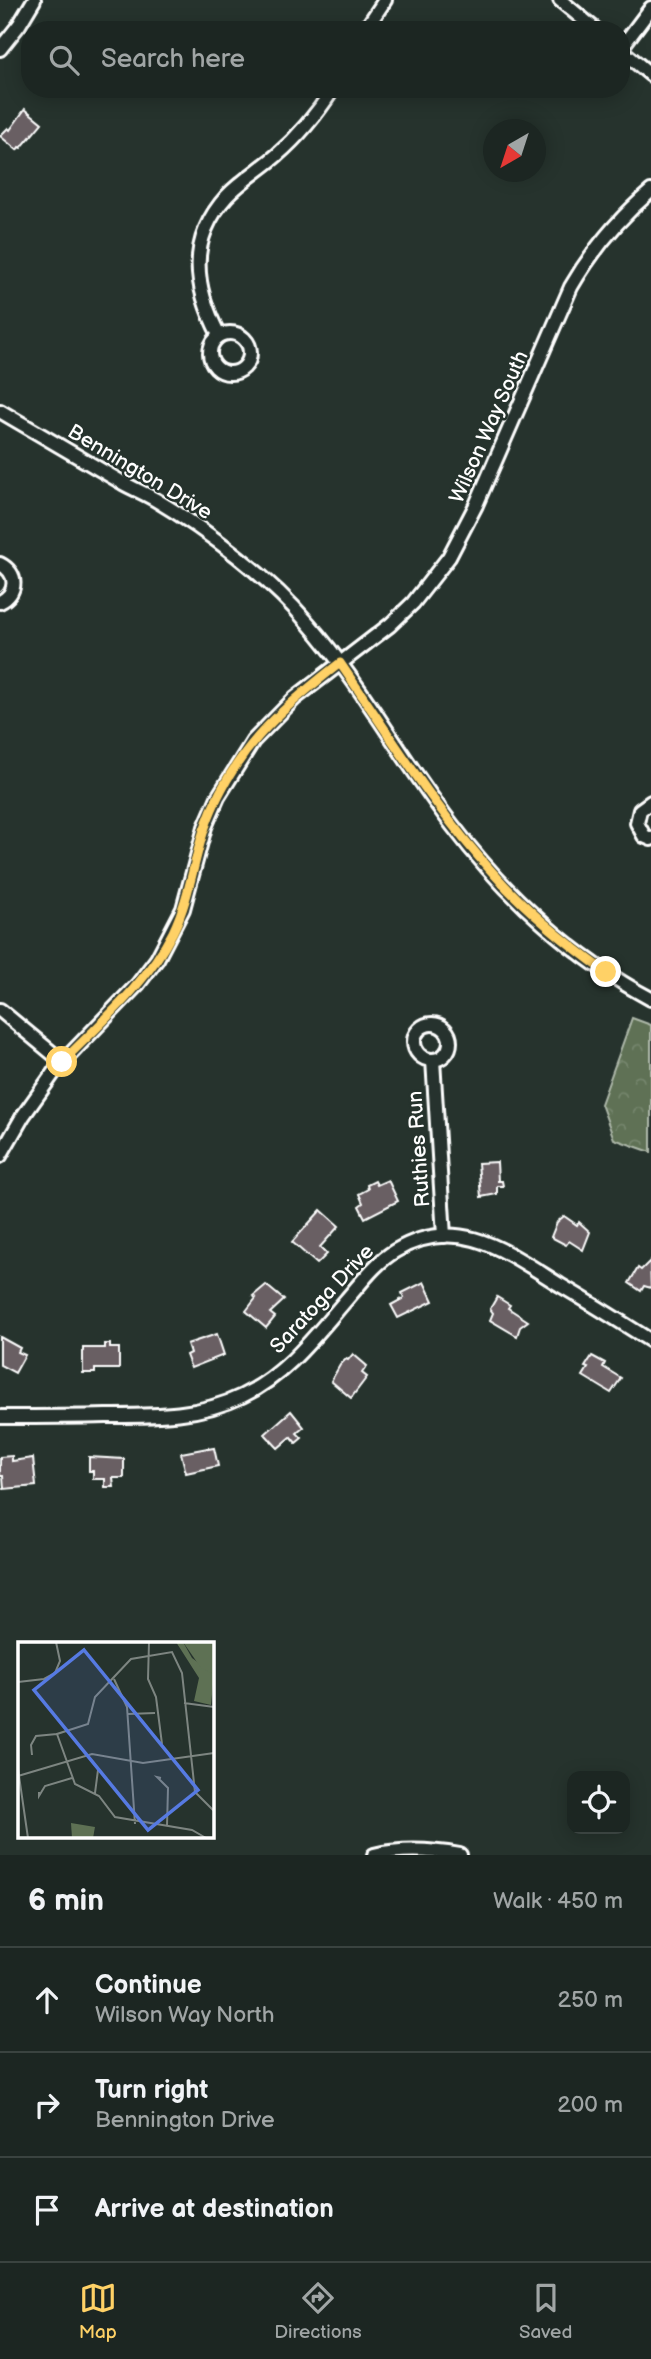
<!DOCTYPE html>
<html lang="en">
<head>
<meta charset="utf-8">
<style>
  :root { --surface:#1c2622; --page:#29322f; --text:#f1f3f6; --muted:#a0a5a5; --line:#3a4340; --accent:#ffd166 }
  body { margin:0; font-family:"Balsamiq Sans",sans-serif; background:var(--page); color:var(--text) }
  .controls { position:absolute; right:21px; bottom:21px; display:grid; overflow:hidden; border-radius:14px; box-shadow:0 4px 18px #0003 }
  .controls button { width:63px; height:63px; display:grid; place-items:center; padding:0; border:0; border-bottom:2px solid var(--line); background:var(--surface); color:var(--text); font:35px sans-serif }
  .compass { position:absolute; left:483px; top:119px; width:63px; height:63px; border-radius:50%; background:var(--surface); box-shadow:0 4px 18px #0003; rotate:219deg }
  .stop { position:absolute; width:21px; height:21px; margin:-16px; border:5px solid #ffd166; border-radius:50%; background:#fff }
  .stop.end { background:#ffd166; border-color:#fff; box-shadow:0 2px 7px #0008 }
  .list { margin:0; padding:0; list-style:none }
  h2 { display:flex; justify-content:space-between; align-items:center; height:91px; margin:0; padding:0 28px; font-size:30px }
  h2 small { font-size:23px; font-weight:400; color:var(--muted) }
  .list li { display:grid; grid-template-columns:46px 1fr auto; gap:21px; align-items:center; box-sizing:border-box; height:105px; padding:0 28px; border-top:2px solid var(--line) }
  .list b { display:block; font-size:26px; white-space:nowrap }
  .list p { margin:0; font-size:23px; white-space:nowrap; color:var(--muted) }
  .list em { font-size:23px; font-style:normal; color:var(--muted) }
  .icon { flex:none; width:38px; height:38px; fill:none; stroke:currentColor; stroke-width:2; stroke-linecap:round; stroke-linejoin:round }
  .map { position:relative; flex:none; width:651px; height:1855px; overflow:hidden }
  .search { position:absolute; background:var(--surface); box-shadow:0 4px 18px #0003; left:21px; right:21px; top:21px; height:77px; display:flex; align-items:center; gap:18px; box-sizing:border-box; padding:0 24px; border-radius:28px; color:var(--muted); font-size:26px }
  .sheet { height:406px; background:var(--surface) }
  nav { display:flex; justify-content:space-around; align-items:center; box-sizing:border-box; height:98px; border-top:2px solid var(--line); background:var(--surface); font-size:19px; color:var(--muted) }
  nav a { display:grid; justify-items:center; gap:4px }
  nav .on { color:var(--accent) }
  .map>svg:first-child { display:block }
  .forest { fill:url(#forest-crowns); stroke:#aeb8aa; stroke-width:2 }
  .building { fill:#695f64; stroke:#fff; stroke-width:2 }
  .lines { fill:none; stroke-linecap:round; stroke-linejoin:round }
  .street-casing { stroke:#fff; stroke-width:18 }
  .street { stroke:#26332d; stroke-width:12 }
  .route { stroke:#ffd166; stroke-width:9 }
  .labels { text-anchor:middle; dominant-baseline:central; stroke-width:5; stroke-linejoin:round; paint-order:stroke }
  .street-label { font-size:21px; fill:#fff; stroke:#26332d }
  .inset-road { fill:none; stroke:#7d8581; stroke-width:2 }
  .view { fill:#567ae2; fill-opacity:0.15; stroke:#567ae2; stroke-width:3.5 }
  .inset-edge { fill:none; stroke:#fff; stroke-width:3.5 }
</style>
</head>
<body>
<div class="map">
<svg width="651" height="1855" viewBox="0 0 651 1855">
  <defs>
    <pattern id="forest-crowns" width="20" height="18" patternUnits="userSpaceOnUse" patternTransform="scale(1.75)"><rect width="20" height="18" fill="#5e7154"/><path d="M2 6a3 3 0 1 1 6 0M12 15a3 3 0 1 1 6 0" fill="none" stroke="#76866e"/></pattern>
  </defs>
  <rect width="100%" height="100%" fill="#26332d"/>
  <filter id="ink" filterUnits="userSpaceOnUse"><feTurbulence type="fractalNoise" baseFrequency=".0143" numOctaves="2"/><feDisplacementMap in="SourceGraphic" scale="14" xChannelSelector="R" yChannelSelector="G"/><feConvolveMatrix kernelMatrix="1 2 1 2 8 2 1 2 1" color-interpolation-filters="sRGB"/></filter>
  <g filter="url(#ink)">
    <path class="forest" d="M632,1018L651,1025V1152L614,1139L601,1104Z"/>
    <g class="building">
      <path d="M25,109L42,123L21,148L19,147L17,150L0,136L8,128L10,130Z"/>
      <path d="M497,1162L498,1181H502L503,1186H497V1194L481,1197L478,1163Z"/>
      <path d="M388,1180L398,1201L365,1218L359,1206L363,1203L359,1194L368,1189L367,1185L375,1181L377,1185Z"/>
      <path d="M321,1210L339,1226L320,1247L327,1254L317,1264L292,1242Z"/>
      <path d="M564,1216L577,1225L579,1222L590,1232L583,1250L569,1241L566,1245L551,1237L557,1222Z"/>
      <path d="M650,1261L651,1288L644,1286L641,1291L629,1283L638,1268L641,1270Z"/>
      <path d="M424,1282L433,1301L398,1318L391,1305L404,1298L402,1293Z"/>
      <path d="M266,1285L284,1300L270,1313L275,1317L266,1328L246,1311L256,1298L253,1296Z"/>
      <path d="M497,1297L510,1305L508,1308L528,1321L520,1327L517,1336L490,1320L493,1313L490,1309Z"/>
      <path d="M217,1334L224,1355L191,1368L186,1355L190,1353L187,1344Z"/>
      <path d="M0,1337L20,1348L18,1352L25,1355L15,1373L0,1365Z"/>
      <path d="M105,1344H110V1348H119V1369H95V1373H83V1348H105Z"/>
      <path d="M353,1354L367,1366L362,1373L367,1377L351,1398L331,1381L340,1365L346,1359L348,1360Z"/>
      <path d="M592,1356L605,1363L603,1367L621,1378L611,1393L583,1376L588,1368L585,1367Z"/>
      <path d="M291,1411L304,1427L297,1433L302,1438L296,1443L291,1437L278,1448L265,1434Z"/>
      <path d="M208,1448V1449L214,1448L218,1466L186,1473L181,1453Z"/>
      <path d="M12,1456V1461L33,1458L36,1486L4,1489L3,1476H0V1457Z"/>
      <path d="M89,1457L124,1459V1478H113L114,1487H105V1479H93V1471H89Z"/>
    </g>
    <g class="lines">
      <defs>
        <g id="street">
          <path d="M560,0L596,30"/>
          <path d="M365,30L385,0"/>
          <path d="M621,48L651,8"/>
          <path d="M0,49L19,25L34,0"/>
          <path d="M621,50L651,75"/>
          <circle cx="230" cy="353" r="20"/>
          <path d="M219,335C194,287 187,240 227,196C242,180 261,169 277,155C299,136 317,114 333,89"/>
          <path d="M0,411C41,435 82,459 123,483C134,489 146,494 156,500C208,531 269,577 308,623C363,686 402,760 453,826C506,896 574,958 651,999"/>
          <path d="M0,564C18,573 18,593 0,602"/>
          <path d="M651,802L640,810L637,823L644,836L651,839"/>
          <path d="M0,1010L63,1062"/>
          <circle cx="432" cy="1042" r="18"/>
          <path d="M433,1060L444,1236"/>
          <path d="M0,1156L23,1116L57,1068L138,984L157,959L183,909L205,827L218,797L253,741L295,698L390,625L413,603L449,557L476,505L571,287C593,249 618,219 651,191"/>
          <path d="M0,1417C35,1417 71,1417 106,1416C153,1416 199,1417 242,1396C286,1375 315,1336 346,1300C361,1283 375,1263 395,1251C458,1213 507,1252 560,1285C591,1303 621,1322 651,1341"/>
          <path d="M374,1855C403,1848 432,1850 460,1855"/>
        </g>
      </defs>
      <use href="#street" class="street-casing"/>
      <use href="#street" class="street"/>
    </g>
  </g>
  <g class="lines" filter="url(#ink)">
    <path class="route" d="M62,1062C102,1022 147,983 173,932C189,899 193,864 204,830C230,754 279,710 340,663C389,734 435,810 494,874C527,912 566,943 606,972"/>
  </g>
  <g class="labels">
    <g class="street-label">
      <text transform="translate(489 427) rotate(-66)">Wilson Way South</text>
      <text transform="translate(140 472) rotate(31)">Bennington Drive</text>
      <text transform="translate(419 1149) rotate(-94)">Ruthies Run</text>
      <text transform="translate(322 1299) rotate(-47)">Saratoga Drive</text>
    </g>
  </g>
  <g transform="translate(18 1642)">
    <rect width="196" height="196" fill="#26332d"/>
    <path d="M53,181L77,185L75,196H54Z" fill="#5e7154"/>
    <path d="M158,0H165L174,16L196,32L193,63L176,59L181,36Z" fill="#5e7154"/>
    <path d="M165,0H196V32L183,26Z" fill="#5e7154"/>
    <path class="inset-road" d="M131,0L130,37L138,55L144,102M96,37L109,65L117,182M0,40L26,37L37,31L42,19L38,0M166,61L196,65M110,72L137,71M14,113L13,103L18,94L39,92M0,127L10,196M0,134L74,112L125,121L196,111M143,136L139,135L150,146L149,184M21,150V154L27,144L54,136M77,151L80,128M188,196L174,188L97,175L81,154L57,142L39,92L70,82L77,55L113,17L154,10L164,31L177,150L196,169"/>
    <path class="view" d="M66,8L180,148L130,188L16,48Z"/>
    <rect width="196" height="196" class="inset-edge"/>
  </g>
</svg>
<div class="controls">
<button><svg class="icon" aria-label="locate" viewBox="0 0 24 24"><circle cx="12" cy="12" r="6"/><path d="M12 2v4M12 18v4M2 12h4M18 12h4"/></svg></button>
</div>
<svg class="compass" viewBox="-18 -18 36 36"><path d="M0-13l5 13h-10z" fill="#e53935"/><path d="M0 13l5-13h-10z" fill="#a0a5a5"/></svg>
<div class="stop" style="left:62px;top:1062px"></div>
<div class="stop end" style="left:606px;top:972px"></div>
<div class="search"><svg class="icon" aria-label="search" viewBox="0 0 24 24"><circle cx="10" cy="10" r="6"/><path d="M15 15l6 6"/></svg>Search here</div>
</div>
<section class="sheet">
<h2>6 min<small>Walk · 450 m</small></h2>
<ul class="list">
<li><svg class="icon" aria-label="ahead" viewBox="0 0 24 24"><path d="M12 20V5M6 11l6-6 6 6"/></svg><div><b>Continue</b><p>Wilson Way North</p></div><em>250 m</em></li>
<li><svg class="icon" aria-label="right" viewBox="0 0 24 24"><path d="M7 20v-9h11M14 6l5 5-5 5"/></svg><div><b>Turn right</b><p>Bennington Drive</p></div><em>200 m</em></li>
<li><svg class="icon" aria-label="arrive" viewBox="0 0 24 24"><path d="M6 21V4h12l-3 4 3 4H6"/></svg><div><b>Arrive at destination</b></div></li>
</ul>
</section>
<nav>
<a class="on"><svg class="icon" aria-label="map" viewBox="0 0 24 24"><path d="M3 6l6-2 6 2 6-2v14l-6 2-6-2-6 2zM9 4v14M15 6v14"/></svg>Map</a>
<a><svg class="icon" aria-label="directions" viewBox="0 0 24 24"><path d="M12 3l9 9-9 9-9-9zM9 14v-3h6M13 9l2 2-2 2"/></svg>Directions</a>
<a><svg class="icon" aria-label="saved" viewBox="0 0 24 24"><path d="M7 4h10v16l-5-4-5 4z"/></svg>Saved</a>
</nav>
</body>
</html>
